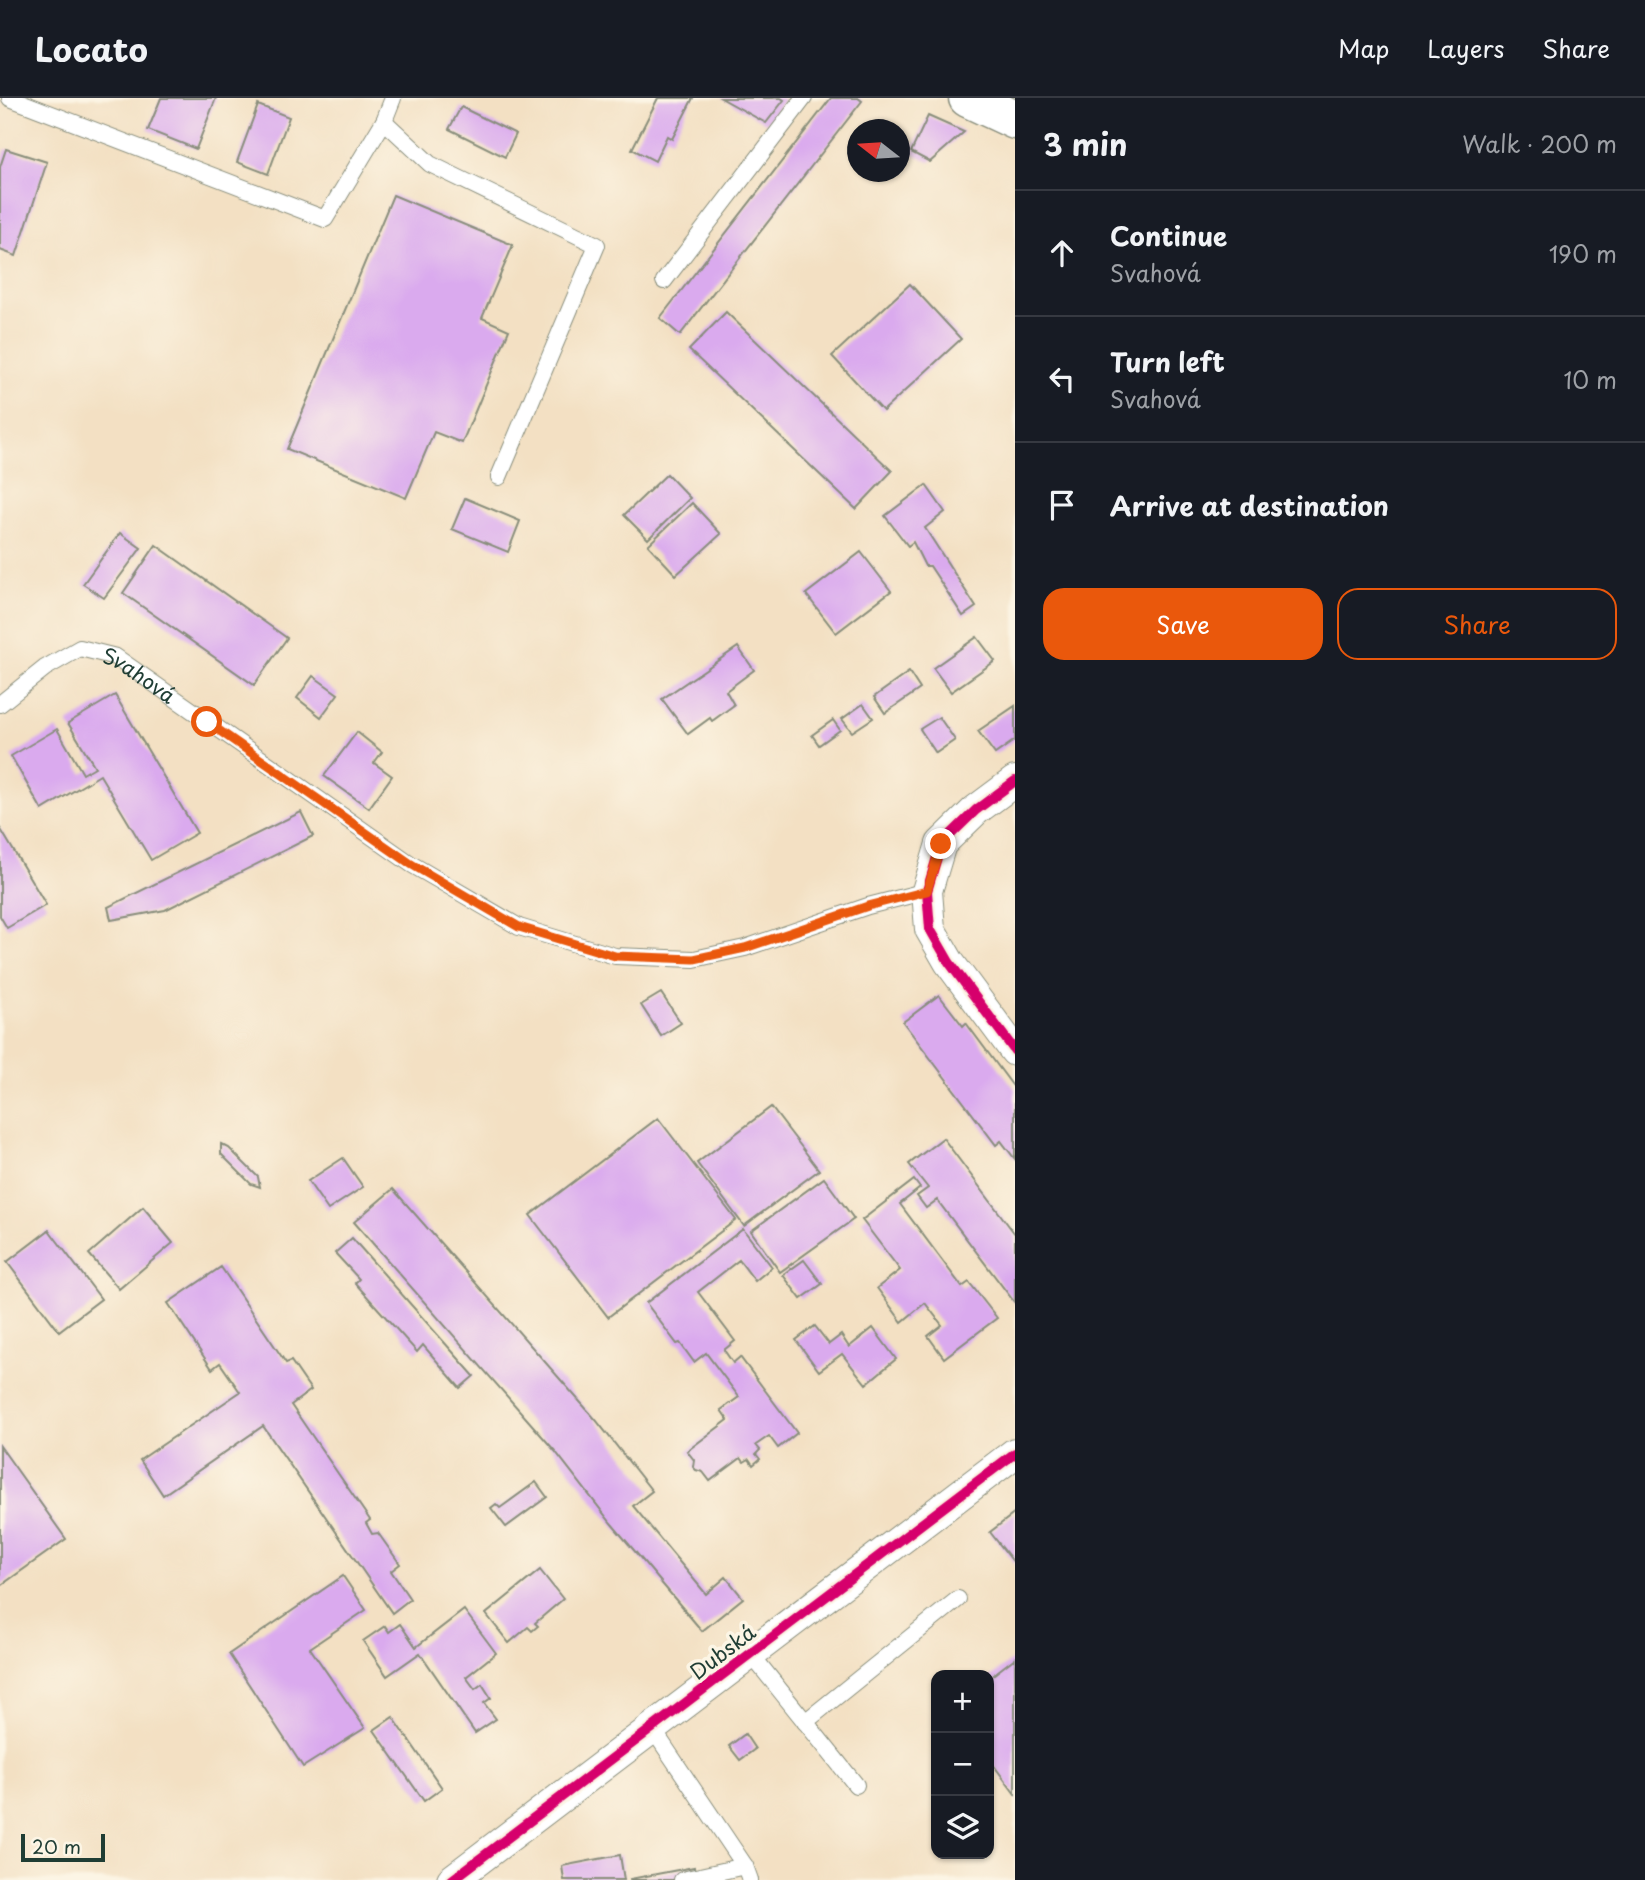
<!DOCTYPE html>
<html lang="en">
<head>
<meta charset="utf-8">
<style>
  :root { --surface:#171b24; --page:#20242c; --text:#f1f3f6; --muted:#9ea1a6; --line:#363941; --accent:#ea580c }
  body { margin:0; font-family:"Playpen Sans",sans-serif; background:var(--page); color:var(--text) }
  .controls { position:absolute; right:21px; bottom:21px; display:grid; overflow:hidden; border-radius:14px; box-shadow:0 2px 5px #0004 }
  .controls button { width:63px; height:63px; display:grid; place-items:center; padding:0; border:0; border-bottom:2px solid var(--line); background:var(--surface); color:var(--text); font:35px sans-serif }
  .compass { position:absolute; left:847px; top:21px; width:63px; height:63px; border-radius:50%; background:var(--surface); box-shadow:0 2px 5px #0004; rotate:287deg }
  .scale { position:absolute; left:21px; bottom:18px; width:84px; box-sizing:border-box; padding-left:7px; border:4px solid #1f3d34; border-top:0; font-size:19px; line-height:24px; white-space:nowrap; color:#1f3d34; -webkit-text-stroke:5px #fcf5e5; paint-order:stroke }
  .stop { position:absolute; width:21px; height:21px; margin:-16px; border:5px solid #ea580c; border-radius:50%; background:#fff }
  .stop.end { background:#ea580c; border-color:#fff; box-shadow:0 2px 7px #0008 }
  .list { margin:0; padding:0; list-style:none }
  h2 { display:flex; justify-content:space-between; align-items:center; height:91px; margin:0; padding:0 28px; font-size:30px }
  h2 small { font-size:23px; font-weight:400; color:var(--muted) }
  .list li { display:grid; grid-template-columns:46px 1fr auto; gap:21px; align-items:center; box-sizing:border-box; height:126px; padding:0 28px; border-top:2px solid var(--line) }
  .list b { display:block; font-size:26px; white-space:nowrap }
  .list p { margin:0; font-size:23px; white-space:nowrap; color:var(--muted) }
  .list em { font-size:23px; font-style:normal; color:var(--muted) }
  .actions { display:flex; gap:14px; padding:21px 28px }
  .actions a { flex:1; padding:16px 0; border:2px solid var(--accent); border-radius:21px; text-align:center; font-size:24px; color:var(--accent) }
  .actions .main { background:var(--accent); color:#fff }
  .icon { flex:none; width:38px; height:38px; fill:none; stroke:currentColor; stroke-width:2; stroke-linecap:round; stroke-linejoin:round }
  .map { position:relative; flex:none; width:1015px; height:1782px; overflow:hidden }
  header { display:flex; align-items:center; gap:42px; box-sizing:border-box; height:98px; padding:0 35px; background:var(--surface); border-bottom:2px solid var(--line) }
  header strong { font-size:33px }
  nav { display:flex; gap:38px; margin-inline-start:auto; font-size:24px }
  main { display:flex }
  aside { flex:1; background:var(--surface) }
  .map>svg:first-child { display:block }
  .building { fill:#daaaee }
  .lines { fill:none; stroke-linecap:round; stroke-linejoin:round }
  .lane-casing { stroke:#898e7c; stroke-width:18 }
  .street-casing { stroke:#898e7c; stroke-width:32 }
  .secondary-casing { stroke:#898e7c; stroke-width:41 }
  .lane { stroke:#fff; stroke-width:16 }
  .street { stroke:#fff; stroke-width:30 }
  .secondary { stroke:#fff; stroke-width:38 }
  .cycleway-casing { stroke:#fcf5e5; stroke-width:15 }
  .cycleway { stroke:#d6006c; stroke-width:10 }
  .route { stroke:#ea580c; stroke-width:9 }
  .labels { text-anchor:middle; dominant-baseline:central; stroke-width:7; stroke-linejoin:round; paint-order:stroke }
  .street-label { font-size:21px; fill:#1f3d34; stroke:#fcf5e5 }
</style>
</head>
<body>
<header>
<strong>Locato</strong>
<nav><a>Map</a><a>Layers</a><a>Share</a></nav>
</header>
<main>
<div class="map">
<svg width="1015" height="1782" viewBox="0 0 1015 1782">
  <rect width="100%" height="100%" fill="#fcf5e5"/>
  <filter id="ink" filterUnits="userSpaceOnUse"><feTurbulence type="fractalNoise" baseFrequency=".0143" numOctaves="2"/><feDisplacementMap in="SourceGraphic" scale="14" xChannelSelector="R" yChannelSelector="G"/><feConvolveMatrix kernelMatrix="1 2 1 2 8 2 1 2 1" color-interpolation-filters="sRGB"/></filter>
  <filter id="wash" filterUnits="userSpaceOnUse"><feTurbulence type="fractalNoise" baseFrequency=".00686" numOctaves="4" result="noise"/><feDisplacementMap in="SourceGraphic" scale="28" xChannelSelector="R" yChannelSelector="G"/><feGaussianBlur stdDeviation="1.57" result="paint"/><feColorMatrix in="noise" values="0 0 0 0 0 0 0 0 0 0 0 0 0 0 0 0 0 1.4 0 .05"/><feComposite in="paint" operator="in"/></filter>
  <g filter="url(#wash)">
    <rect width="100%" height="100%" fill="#f3e0c3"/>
    <g id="blocks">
      <g class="building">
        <path d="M161,0H216L196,51L148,32Z"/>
        <path d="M658,0H693L672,41L667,38L655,63L632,51Z"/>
        <path d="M721,0H781L784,2L766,25Z"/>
        <path d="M831,0H858L862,3L680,237L660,220Z"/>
        <path d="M258,7L289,19L268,76L237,64Z"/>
        <path d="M461,9L516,36L505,59L449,31Z"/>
        <path d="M928,18L964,34L930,64L911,54Z"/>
        <path d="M6,51L47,64L16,158L0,152V69Z"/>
        <path d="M393,97L513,147L482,220L509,232L462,345L434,334L406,400L287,351Z"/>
        <path d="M910,186L961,241L883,313L832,258Z"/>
        <path d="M726,214L892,373L856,411L689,252Z"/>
        <path d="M667,376L690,400L648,441L624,417Z"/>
        <path d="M926,387L945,414L925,430L976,509L963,518L930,468H925L913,444L908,448L885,418Z"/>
        <path d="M465,400L520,423L508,454L452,431Z"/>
        <path d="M692,405L721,436L676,477L648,447Z"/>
        <path d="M120,435L141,450L104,500L83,486Z"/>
        <path d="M156,447L287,540L254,587L123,495Z"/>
        <path d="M861,454L891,493L836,535L806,496Z"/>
        <path d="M977,539L995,563L951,594L933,570Z"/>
        <path d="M738,549L754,572L726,593L734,607L712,623L710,620L688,636L662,601Z"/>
        <path d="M909,574L920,591L885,615L874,599Z"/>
        <path d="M313,578L338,596L321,619L297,600Z"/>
        <path d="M115,597L197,735L151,762L100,677L42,712L11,658L57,631L83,676L95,669L68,625Z"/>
        <path d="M863,606L873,620L852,634L842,621Z"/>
        <path d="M1015,608V642L995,656L978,633Z"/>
        <path d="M939,619L955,642L936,655L920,631Z"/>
        <path d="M833,622L840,632L819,647L812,637Z"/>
        <path d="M357,634L382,654L374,665L392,678L369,710L324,678Z"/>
        <path d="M301,714L313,738L165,812L111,822L108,809Z"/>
        <path d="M0,730L46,807L7,830L0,818Z"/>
        <path d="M661,895L681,925L661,938L641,907Z"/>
        <path d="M939,897L963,928L966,925L1015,991V1061L1001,1043L996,1047L903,924Z"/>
        <path d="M771,1009L819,1072L744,1128L697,1065Z"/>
        <path d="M658,1020L736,1122L608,1219L530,1117Z"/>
        <path d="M943,1040L1015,1136V1205L937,1102L926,1110L917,1098L928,1090L909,1066Z"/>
        <path d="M221,1046L229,1050L258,1079L260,1089L251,1086L221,1056Z"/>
        <path d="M343,1060L363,1089L328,1112L308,1083Z"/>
        <path d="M824,1080L854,1121L780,1174L751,1133Z"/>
        <path d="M914,1082L920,1090L900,1106L962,1189L969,1184L997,1220L944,1260L928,1238L942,1227L925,1205L902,1224L877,1190L900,1172L862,1122Z"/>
        <path d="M393,1091L596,1322L652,1393L633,1408L706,1496L726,1479L743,1500L702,1533L611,1425L555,1353L354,1124Z"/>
        <path d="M143,1109L173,1145L119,1191L89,1156Z"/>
        <path d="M743,1131L772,1169L755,1183L739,1162L698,1194L735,1243L724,1252L733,1265L740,1259L797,1335L778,1350L769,1338L756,1347L760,1352L756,1356L760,1361L753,1367L749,1361L744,1364L741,1360L710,1383L703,1374L696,1372L693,1369L694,1362L687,1353L728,1322L721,1312L739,1299L706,1255L694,1264L680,1245L677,1246L646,1205Z"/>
        <path d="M49,1132L101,1201L59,1233L7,1164Z"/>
        <path d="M352,1140L474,1278L460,1290L423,1247L417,1254L355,1185L359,1181L335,1155Z"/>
        <path d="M804,1162L822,1186L801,1201L783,1177Z"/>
        <path d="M221,1169L286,1265L291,1263L311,1292L291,1307L370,1422L366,1425L372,1436L378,1435L400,1466L391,1473L410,1501L392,1515L263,1328L163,1397L140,1362L240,1294L220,1265L212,1271L168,1205Z"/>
        <path d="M815,1228L829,1246L841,1237L849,1249L873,1230L896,1261L866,1286L842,1256L819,1273L796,1242Z"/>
        <path d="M0,1348L66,1441L0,1488Z"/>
        <path d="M536,1384L547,1399L506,1429L491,1410L496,1406L500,1410Z"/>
        <path d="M1015,1415V1466L990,1434Z"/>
        <path d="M540,1472L563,1501L535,1525L538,1528L532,1533L528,1529L509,1545L486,1516Z"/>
        <path d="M343,1478L366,1512L310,1550L365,1630L303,1669L229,1556Z"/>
        <path d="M464,1512L496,1555L466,1579L475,1591L482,1586L491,1600L484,1605L496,1621L475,1635L420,1555L387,1578L363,1543L385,1528L389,1534L400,1526L416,1549Z"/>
        <path d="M1015,1560V1696L989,1661V1580Z"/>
        <path d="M393,1619L442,1690L424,1703L374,1632Z"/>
        <path d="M745,1636L755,1651L740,1662L729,1648Z"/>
        <path d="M620,1757L624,1782H564L562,1768Z"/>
        <path d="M694,1769L696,1782H630V1781Z"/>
      </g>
    </g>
  </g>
  <g filter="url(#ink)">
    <use href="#blocks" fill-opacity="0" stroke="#898e7c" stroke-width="2"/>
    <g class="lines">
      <defs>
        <g id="lane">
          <path d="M10,0L325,121L384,23L393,0"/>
          <path d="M384,23L430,66L597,147L499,379"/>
          <path d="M664,183L804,0"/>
          <path id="s1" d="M0,606L45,570L80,550L116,559L411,766L519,829L615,858L694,861L745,850L868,808L927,793"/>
          <path d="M750,1555L856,1687"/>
          <path d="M805,1624L958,1501"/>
          <path d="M652,1630L745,1768L750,1782"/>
          <path d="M682,1782L745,1768"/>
        </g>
        <g id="street">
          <path d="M1015,683L976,712L941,746L927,793L930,831L949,864L1015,953"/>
          <path d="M452,1782L1015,1355"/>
        </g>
        <path id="secondary" d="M968,0L1015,22"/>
      </defs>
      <use href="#lane" class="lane-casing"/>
      <use href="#street" class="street-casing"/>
      <use href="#secondary" class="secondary-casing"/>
      <use href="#lane" class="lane"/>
      <use href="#street" class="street"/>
      <use href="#secondary" class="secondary"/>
      <defs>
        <g id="cycleway">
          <path d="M1015,683L976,712L941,746L927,793L930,831L949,864L1015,953"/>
          <path d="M452,1782L1015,1355"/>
        </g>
      </defs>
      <use href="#cycleway" class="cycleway-casing"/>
      <use href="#cycleway" class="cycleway"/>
    </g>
  </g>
  <g class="lines" filter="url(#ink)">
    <path class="route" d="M207,624L411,766L519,829L615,858L694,861L745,850L868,808L927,793L941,746"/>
  </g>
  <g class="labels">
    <g class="street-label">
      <text stroke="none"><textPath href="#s1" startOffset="164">Svahová</textPath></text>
      <text transform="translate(722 1553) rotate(-37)">Dubská</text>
    </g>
  </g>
</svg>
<div class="controls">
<button>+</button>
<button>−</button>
<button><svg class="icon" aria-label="layers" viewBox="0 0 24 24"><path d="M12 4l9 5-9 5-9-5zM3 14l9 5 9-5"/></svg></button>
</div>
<svg class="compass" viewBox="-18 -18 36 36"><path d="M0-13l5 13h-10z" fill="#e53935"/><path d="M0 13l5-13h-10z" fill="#9ea1a6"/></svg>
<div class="scale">20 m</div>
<div class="stop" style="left:207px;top:624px"></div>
<div class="stop end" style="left:941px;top:746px"></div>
</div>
<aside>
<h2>3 min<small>Walk · 200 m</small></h2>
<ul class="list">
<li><svg class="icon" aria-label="ahead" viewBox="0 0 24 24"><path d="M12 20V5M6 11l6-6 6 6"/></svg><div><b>Continue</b><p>Svahová</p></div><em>190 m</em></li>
<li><svg class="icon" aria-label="left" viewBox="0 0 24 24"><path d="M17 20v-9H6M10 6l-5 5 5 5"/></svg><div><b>Turn left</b><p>Svahová</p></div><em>10 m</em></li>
<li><svg class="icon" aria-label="arrive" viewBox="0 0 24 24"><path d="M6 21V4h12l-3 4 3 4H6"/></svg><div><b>Arrive at destination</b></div></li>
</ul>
<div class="actions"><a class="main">Save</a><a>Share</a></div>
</aside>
</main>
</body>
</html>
